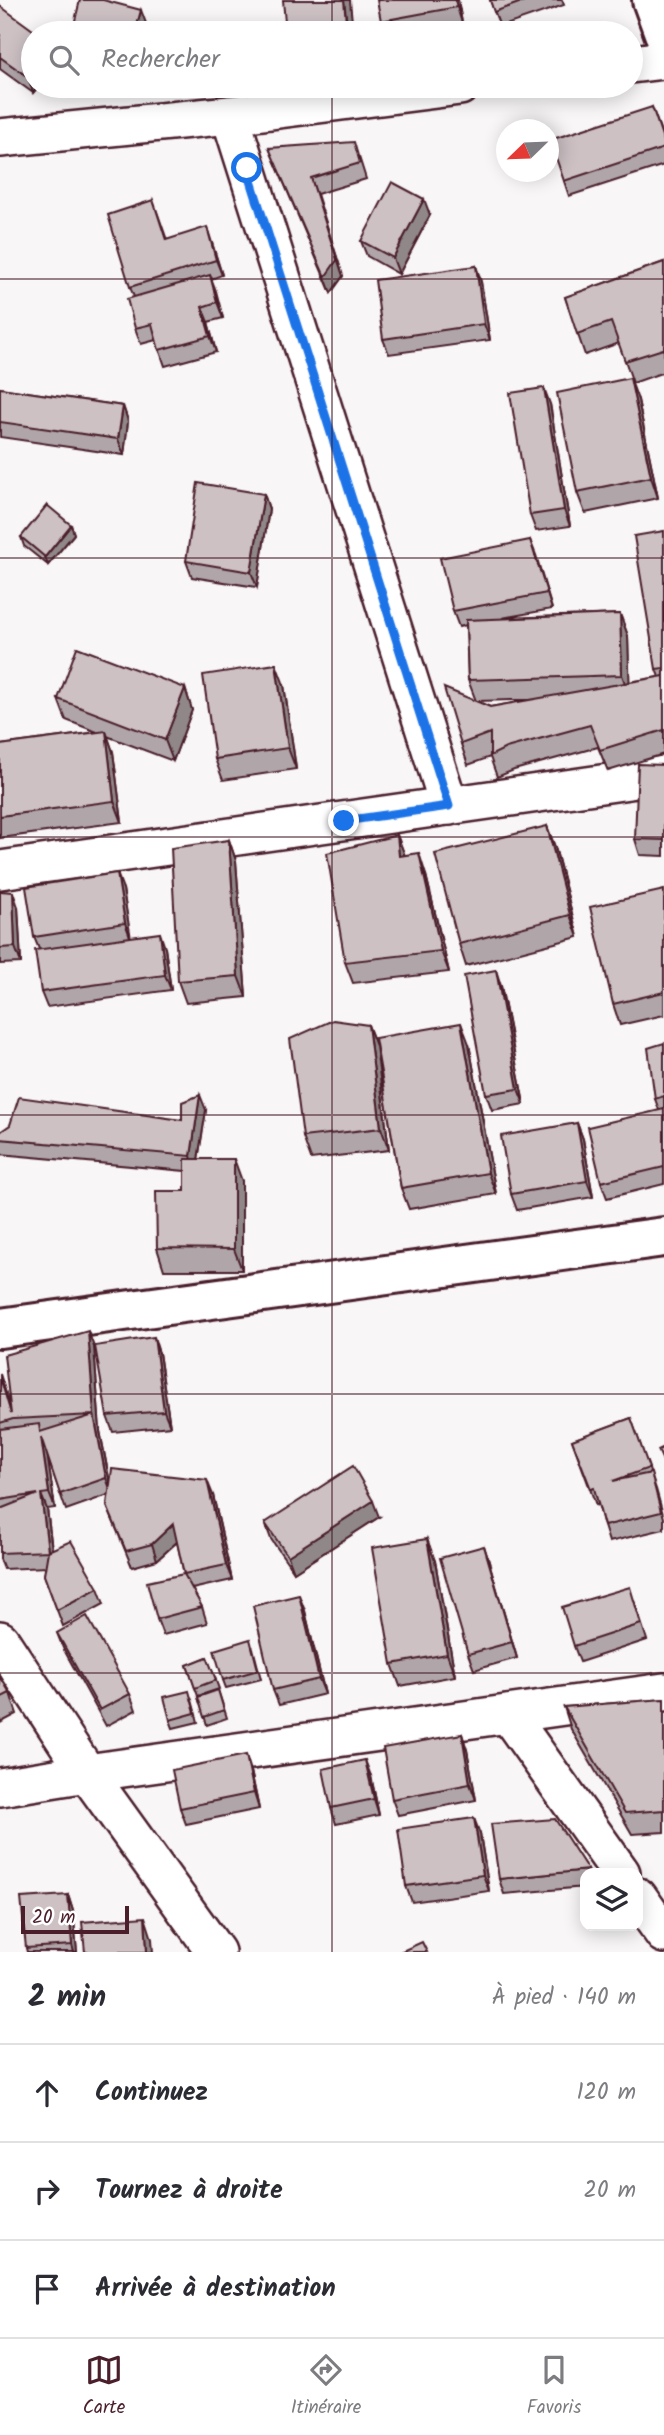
<!DOCTYPE html>
<html lang="fr">
<head>
<meta charset="utf-8">
<style>
  :root { --surface:#fff; --page:#f2f2f3; --text:#2b2b33; --muted:#7c7c81; --line:#e1e1e2; --accent:#4a1f2b }
  body { margin:0; font-family:Kalam,sans-serif; background:var(--page); color:var(--text) }
  .controls { position:absolute; right:21px; bottom:21px; display:grid; overflow:hidden; border-radius:14px; box-shadow:0 4px 18px #0003 }
  .controls button { width:63px; height:63px; display:grid; place-items:center; padding:0; border:0; border-bottom:2px solid var(--line); background:var(--surface); color:var(--text); font:35px sans-serif }
  .compass { position:absolute; left:496px; top:119px; width:63px; height:63px; border-radius:50%; background:var(--surface); box-shadow:0 4px 18px #0003; rotate:247deg }
  .scale { position:absolute; left:21px; bottom:18px; width:108px; box-sizing:border-box; padding-left:7px; border:4px solid #4a1f2b; border-top:0; font-size:19px; line-height:24px; white-space:nowrap; color:#4a1f2b; -webkit-text-stroke:5px #fff; paint-order:stroke }
  .stop { position:absolute; width:21px; height:21px; margin:-16px; border:5px solid #1a73e8; border-radius:50%; background:#fff }
  .stop.end { background:#1a73e8; border-color:#fff; box-shadow:0 2px 7px #0008 }
  .list { margin:0; padding:0; list-style:none }
  h2 { display:flex; justify-content:space-between; align-items:center; height:91px; margin:0; padding:0 28px; font-size:30px }
  h2 small { font-size:23px; font-weight:400; color:var(--muted) }
  .list li { display:grid; grid-template-columns:46px 1fr auto; gap:21px; align-items:center; box-sizing:border-box; height:98px; padding:0 28px; border-top:2px solid var(--line) }
  .list b { display:block; font-size:26px; white-space:nowrap }
  .list em { font-size:23px; font-style:normal; color:var(--muted) }
  .icon { flex:none; width:38px; height:38px; fill:none; stroke:currentColor; stroke-width:2; stroke-linecap:round; stroke-linejoin:round }
  .map { position:relative; flex:none; width:664px; height:1952px; overflow:hidden }
  .search { position:absolute; background:var(--surface); box-shadow:0 4px 18px #0003; left:21px; right:21px; top:21px; height:77px; display:flex; align-items:center; gap:18px; box-sizing:border-box; padding:0 24px; border-radius:38px; color:var(--muted); font-size:26px }
  .sheet { height:385px; background:var(--surface) }
  nav { display:flex; justify-content:space-around; align-items:center; box-sizing:border-box; height:98px; border-top:2px solid var(--line); background:var(--surface); font-size:19px; color:var(--muted) }
  nav a { display:grid; justify-items:center; gap:4px }
  nav .on { color:var(--accent) }
  .map>svg:first-child { display:block }
  .lines { fill:none; stroke-linecap:round; stroke-linejoin:round }
  .street-casing { stroke:#4a1f2b; stroke-width:42 }
  .secondary-casing { stroke:#4a1f2b; stroke-width:44 }
  .street { stroke:#fff; stroke-width:37 }
  .secondary { stroke:#fff; stroke-width:38 }
  .wall { fill:#b0a6a9; stroke:#4a1f2b; stroke-width:2; fill-rule:evenodd }
  .shaded-wall { fill:#908789; stroke:#4a1f2b; stroke-width:2 }
  .building { fill:#cdc1c4; stroke:#4a1f2b; stroke-width:2 }
  .route { stroke:#1a73e8; stroke-width:9 }
  .grid { fill:none; stroke:#4a1f2b; stroke-width:2; stroke-opacity:0.55 }
</style>
</head>
<body>
<div class="map">
<svg width="664" height="1952" viewBox="0 0 664 1952">
  <rect width="100%" height="100%" fill="#f8f6f7"/>
  <filter id="ink" filterUnits="userSpaceOnUse"><feTurbulence type="fractalNoise" baseFrequency=".0143" numOctaves="2"/><feDisplacementMap in="SourceGraphic" scale="14" xChannelSelector="R" yChannelSelector="G"/><feConvolveMatrix kernelMatrix="1 2 1 2 8 2 1 2 1" color-interpolation-filters="sRGB"/></filter>
  <g filter="url(#ink)">
    <g class="lines">
      <defs>
        <g id="street">
          <path d="M631,64L664,60"/>
          <path d="M230,115L449,806"/>
          <path d="M0,138L230,115L460,86"/>
          <path d="M0,870L664,775"/>
          <path d="M0,1640L87,1773L216,1952"/>
          <path d="M508,1714L621,1873"/>
          <path d="M0,1787L87,1773L664,1692"/>
          <path d="M638,1897L664,1934"/>
        </g>
        <g id="secondary">
          <path d="M652,0L664,33"/>
          <path d="M0,1328L664,1237"/>
        </g>
      </defs>
      <use href="#street" class="street-casing"/>
      <use href="#secondary" class="secondary-casing"/>
      <use href="#street" class="street"/>
      <use href="#secondary" class="secondary"/>
    </g>
    <g class="wall">
      <path d="M458,0L462,23L404,33H386L381,21Z"/>
      <path d="M490,0H562L564,5L500,27Z"/>
      <path d="M0,6L33,86H39L33,93L0,69Z"/>
      <path d="M652,107L664,140V165L569,196L564,181Z"/>
      <path d="M269,148L359,157L366,179L317,194L343,276L331,293Z"/>
      <path d="M153,200L167,240L212,243L222,275L211,279L223,318L208,322L216,352L165,366L156,340L141,344L135,328L134,297L130,287Z"/>
      <path d="M430,215L399,274L367,256L361,241Z"/>
      <path d="M664,262V372L633,383L619,343L585,355L565,297Z"/>
      <path d="M476,266L481,282L490,340L389,354L383,339Z"/>
      <path d="M0,388L123,406L128,421L124,455L0,437Z"/>
      <path d="M638,400L658,498L585,513L577,492Z"/>
      <path d="M550,404L570,526L536,531L530,515Z"/>
      <path d="M264,494L269,509L257,587L192,577L186,561Z"/>
      <path d="M71,525L74,534L48,565L24,546L21,537Z"/>
      <path d="M664,533V754L608,771L598,747L514,770L497,777L490,757L468,765L461,744L476,701L468,680L466,625L459,627L453,611L530,540L552,609L502,618L620,614L628,636L629,682L659,677L656,669ZM512,700H531L490,707L477,701Z"/>
      <path d="M284,685L296,769L223,780L215,759Z"/>
      <path d="M185,688L192,710L173,761L107,736L113,752L122,822L0,838V745L97,732L66,720L58,699Z"/>
      <path d="M664,765V856L640,855L635,839Z"/>
      <path d="M547,826L555,847L578,937L466,966L459,944Z"/>
      <path d="M397,835L405,856L426,875L449,972L353,983L345,962Z"/>
      <path d="M229,840L236,861L246,997L186,1003L178,981Z"/>
      <path d="M123,889L130,937L165,948L171,990L47,1007L41,992L39,949L34,937Z"/>
      <path d="M664,890V1015L620,1025L613,1004Z"/>
      <path d="M0,891L18,907L21,963L0,964Z"/>
      <path d="M501,986L524,1104L492,1110L486,1094Z"/>
      <path d="M368,1025L376,1046L469,1044L496,1194L409,1209L401,1188L377,1049L389,1150L311,1159L303,1137Z"/>
      <path d="M664,1043V1184L607,1198L601,1182L659,1110L655,1099Z"/>
      <path d="M206,1110L198,1159L242,1181V1270H164L157,1248L185,1191V1171L0,1154V1132L182,1120Z"/>
      <path d="M577,1123L583,1139L593,1197L517,1210L511,1194Z"/>
      <path d="M94,1347L100,1431L110,1483L213,1495L232,1580L192,1589L202,1607L207,1623L163,1635L157,1619L184,1574L177,1542L157,1560L132,1567L107,1506L108,1495L66,1510L47,1456L55,1508L47,1509L52,1549L98,1588L104,1604L63,1626L44,1575L46,1567L4,1569L0,1559V1374L11,1409Z"/>
      <path d="M159,1353L170,1426L113,1432L107,1416Z"/>
      <path d="M631,1418L656,1489L664,1518V1529L609,1542L604,1526L598,1504L596,1505L572,1440Z"/>
      <path d="M379,1517L294,1572L271,1539L265,1523Z"/>
      <path d="M427,1539L435,1561L455,1676L400,1686L392,1664Z"/>
      <path d="M484,1546L489,1562L517,1658L474,1670L468,1654Z"/>
      <path d="M635,1603L647,1640L580,1662L574,1646Z"/>
      <path d="M305,1611L325,1694L279,1705L273,1690Z"/>
      <path d="M57,1633L130,1694L136,1710L106,1726L63,1648Z"/>
      <path d="M253,1648L261,1679L226,1688L223,1680Z"/>
      <path d="M207,1657L219,1689L198,1696L187,1665Z"/>
      <path d="M0,1676L10,1693L17,1714L0,1723Z"/>
      <path d="M218,1690L227,1718L207,1725L198,1697Z"/>
      <path d="M664,1699V1832L632,1834L571,1729L564,1707Z"/>
      <path d="M192,1700L198,1722L173,1728L170,1720Z"/>
      <path d="M462,1734L467,1750L476,1800L398,1815L392,1799Z"/>
      <path d="M251,1771L259,1809L186,1824L180,1808Z"/>
      <path d="M371,1776L379,1815L336,1824L331,1808Z"/>
      <path d="M480,1834L489,1891L412,1902L406,1886Z"/>
      <path d="M588,1870L589,1873H585V1887L504,1894L499,1879Z"/>
      <path d="M68,1895L73,1911L77,1952H27L26,1948Z"/>
    </g>
    <g class="shaded-wall">
      <path d="M344,0H350L353,33H348Z"/>
      <path d="M455,0H458L462,23L457,7Z"/>
      <path d="M141,10L147,26L145,33H135Z"/>
      <path d="M33,70V86H39L33,93L28,77Z"/>
      <path d="M311,178L343,276L331,293L325,277Z"/>
      <path d="M424,199L430,215L399,274L393,258Z"/>
      <path d="M207,227L222,275L216,260Z"/>
      <path d="M476,266L481,282L490,340L484,324Z"/>
      <path d="M210,275L216,291L223,318L217,302Z"/>
      <path d="M202,307L208,322L216,352L210,336Z"/>
      <path d="M630,378L638,400L658,498L651,477Z"/>
      <path d="M544,388L550,404L570,526L564,510Z"/>
      <path d="M123,406L128,421L124,455L118,439Z"/>
      <path d="M264,494L269,509L257,587L251,572Z"/>
      <path d="M71,525L74,534L48,565L45,557Z"/>
      <path d="M530,540L536,555L552,609L547,593Z"/>
      <path d="M620,614L628,636L630,697L622,675Z"/>
      <path d="M276,664L284,685L296,769L288,748Z"/>
      <path d="M185,688L192,710L173,761L165,740Z"/>
      <path d="M106,731L113,752L122,822L114,801Z"/>
      <path d="M547,826L555,847L578,937L570,915Z"/>
      <path d="M397,835L405,856H399Z"/>
      <path d="M229,840L236,861L246,997L238,976Z"/>
      <path d="M419,853L426,875L449,972L441,951Z"/>
      <path d="M117,873L123,889L131,939L125,923Z"/>
      <path d="M13,892L18,907L21,963L15,947Z"/>
      <path d="M160,933L165,948L171,990L165,975Z"/>
      <path d="M496,970L501,986L524,1104L518,1089Z"/>
      <path d="M461,1023L469,1044L496,1194L488,1173Z"/>
      <path d="M368,1025L376,1046L389,1150L381,1128Z"/>
      <path d="M200,1095L206,1110L196,1172L191,1156Z"/>
      <path d="M577,1123L583,1139L593,1197L587,1181Z"/>
      <path d="M234,1159L242,1181V1270L234,1249Z"/>
      <path d="M88,1331L94,1347L100,1431L112,1494L106,1478L94,1415Z"/>
      <path d="M154,1337L159,1353L170,1426L164,1411Z"/>
      <path d="M41,1437L47,1453L55,1508L49,1493Z"/>
      <path d="M207,1480L213,1495L232,1580L226,1565Z"/>
      <path d="M41,1494L47,1509L54,1567L48,1551Z"/>
      <path d="M373,1501L379,1517L294,1572L288,1556Z"/>
      <path d="M173,1524L179,1540L157,1560L152,1544Z"/>
      <path d="M427,1539L435,1561L455,1676L447,1654Z"/>
      <path d="M484,1546L489,1562L517,1658L512,1642Z"/>
      <path d="M299,1595L305,1611L325,1694L319,1679Z"/>
      <path d="M462,1734L467,1750L476,1800L470,1784Z"/>
      <path d="M246,1755L251,1771L259,1809L254,1793Z"/>
      <path d="M365,1760L371,1776L379,1815L374,1799Z"/>
      <path d="M474,1818L480,1834L489,1891L483,1875Z"/>
      <path d="M68,1895L73,1911L77,1952H74L72,1945Z"/>
      <path d="M145,1917L152,1939L153,1952H147Z"/>
    </g>
    <g class="building">
      <path d="M80,0H103L141,10L135,33H72Z"/>
      <path d="M283,0H344L347,33H286Z"/>
      <path d="M377,0H455L457,7L381,21Z"/>
      <path d="M490,0H527L494,12Z"/>
      <path d="M0,6L37,33H33V70L28,77L0,57Z"/>
      <path d="M652,107L664,142V148L564,181L550,140Z"/>
      <path d="M354,142L360,163L311,178L337,260L325,277L269,148Z"/>
      <path d="M392,182L424,199L393,258L361,241Z"/>
      <path d="M153,200L166,240L207,227L216,260L130,287L108,215Z"/>
      <path d="M664,262V351L663,349L625,361L611,322L577,334L565,297Z"/>
      <path d="M476,266L484,324L383,339L375,280Z"/>
      <path d="M210,275L217,302L202,307L210,336L159,350L152,324L135,328L127,299Z"/>
      <path d="M630,378L651,477L577,492L557,393Z"/>
      <path d="M0,388L123,406L118,439L0,422Z"/>
      <path d="M544,388L564,510L530,515L510,393Z"/>
      <path d="M198,483L264,494L251,572L186,561Z"/>
      <path d="M47,505L71,525L45,557L21,537Z"/>
      <path d="M664,531V668L656,669L634,536Z"/>
      <path d="M530,540L547,593L453,611L440,558Z"/>
      <path d="M620,614L622,675L468,680L466,620Z"/>
      <path d="M77,647L185,688L165,740L58,699Z"/>
      <path d="M276,664L288,748L215,759L203,675Z"/>
      <path d="M664,676V730L600,750L590,725L506,748L490,756V733L461,744L444,688L490,707Z"/>
      <path d="M106,731L114,801L0,816V745Z"/>
      <path d="M638,764L664,765V840L635,839Z"/>
      <path d="M547,826L570,915L459,944L435,854Z"/>
      <path d="M397,835L399,856L419,853L441,951L345,962L327,853Z"/>
      <path d="M229,840L238,976L178,981L171,848Z"/>
      <path d="M117,873L125,923L34,937L26,887Z"/>
      <path d="M664,890V992L613,1004L590,907Z"/>
      <path d="M0,891L13,892L15,947L0,948Z"/>
      <path d="M160,933L165,975L41,992L35,950Z"/>
      <path d="M496,970L518,1089L486,1094L464,976Z"/>
      <path d="M333,1020L368,1025L381,1128L303,1137L290,1039Z"/>
      <path d="M461,1023L488,1173L401,1188L375,1038Z"/>
      <path d="M664,1043V1096L655,1099L648,1048Z"/>
      <path d="M200,1095L191,1156L0,1139V1132L10,1125L19,1097L182,1120V1102Z"/>
      <path d="M664,1109V1167L601,1182L588,1127Z"/>
      <path d="M577,1123L587,1181L511,1194L501,1136Z"/>
      <path d="M185,1159H234V1249L157,1248L156,1191H185Z"/>
      <path d="M88,1331L94,1415L106,1478L60,1494L41,1437L49,1493L41,1494L48,1551L71,1541L98,1588L57,1610L44,1575L48,1551L0,1553V1509L38,1494L0,1500V1429L39,1424L40,1432L94,1415L13,1419L0,1423V1377L11,1414L4,1355Z"/>
      <path d="M154,1337L164,1411L107,1416L95,1346Z"/>
      <path d="M631,1418L649,1468L613,1481L651,1473L661,1512L604,1526L594,1488L591,1489L572,1440Z"/>
      <path d="M664,1447V1463L658,1450Z"/>
      <path d="M353,1466L373,1501L288,1556L265,1523Z"/>
      <path d="M112,1469L207,1480L226,1565L184,1574L173,1524L152,1544L126,1551L107,1506Z"/>
      <path d="M427,1539L447,1654L392,1664L372,1548Z"/>
      <path d="M484,1546L512,1642L468,1654L440,1558Z"/>
      <path d="M184,1574L202,1607L157,1619L147,1582Z"/>
      <path d="M630,1587L641,1624L574,1646L562,1607Z"/>
      <path d="M299,1595L319,1679L273,1690L253,1606Z"/>
      <path d="M87,1616L130,1694L100,1710L57,1633Z"/>
      <path d="M250,1639L258,1670L223,1680L214,1650Z"/>
      <path d="M207,1657L216,1680L195,1688L187,1665Z"/>
      <path d="M0,1676L10,1693L0,1698Z"/>
      <path d="M218,1690L224,1710L204,1717L198,1697Z"/>
      <path d="M189,1691L195,1713L170,1720L164,1697Z"/>
      <path d="M664,1699V1810L625,1813L564,1707Z"/>
      <path d="M462,1734L470,1784L392,1799L383,1748Z"/>
      <path d="M246,1755L254,1793L180,1808L172,1770Z"/>
      <path d="M365,1760L374,1799L331,1808L323,1769Z"/>
      <path d="M474,1818L483,1875L406,1886L398,1829Z"/>
      <path d="M555,1819L588,1870L499,1879L491,1824Z"/>
      <path d="M68,1895L72,1945L26,1948L21,1898Z"/>
      <path d="M145,1917L147,1952H85L82,1922Z"/>
      <path d="M422,1942L427,1952H400Z"/>
    </g>
  </g>
  <g class="lines" filter="url(#ink)">
    <path class="route" d="M247,168L449,806L344,821"/>
  </g>
  <path class="grid" d="M332,0V33M332,86V1952M0,279H664M0,558H664M0,837H664M0,1115H664M0,1394H664M0,1673H664"/>
</svg>
<div class="controls">
<button><svg class="icon" aria-label="layers" viewBox="0 0 24 24"><path d="M12 4l9 5-9 5-9-5zM3 14l9 5 9-5"/></svg></button>
</div>
<svg class="compass" viewBox="-18 -18 36 36"><path d="M0-13l5 13h-10z" fill="#e53935"/><path d="M0 13l5-13h-10z" fill="#7c7c81"/></svg>
<div class="scale">20 m</div>
<div class="stop" style="left:247px;top:168px"></div>
<div class="stop end" style="left:344px;top:821px"></div>
<div class="search"><svg class="icon" aria-label="search" viewBox="0 0 24 24"><circle cx="10" cy="10" r="6"/><path d="M15 15l6 6"/></svg>Rechercher</div>
</div>
<section class="sheet">
<h2>2 min<small>À pied · 140 m</small></h2>
<ul class="list">
<li><svg class="icon" aria-label="ahead" viewBox="0 0 24 24"><path d="M12 20V5M6 11l6-6 6 6"/></svg><div><b>Continuez</b></div><em>120 m</em></li>
<li><svg class="icon" aria-label="right" viewBox="0 0 24 24"><path d="M7 20v-9h11M14 6l5 5-5 5"/></svg><div><b>Tournez à droite</b></div><em>20 m</em></li>
<li><svg class="icon" aria-label="arrive" viewBox="0 0 24 24"><path d="M6 21V4h12l-3 4 3 4H6"/></svg><div><b>Arrivée à destination</b></div></li>
</ul>
</section>
<nav>
<a class="on"><svg class="icon" aria-label="map" viewBox="0 0 24 24"><path d="M3 6l6-2 6 2 6-2v14l-6 2-6-2-6 2zM9 4v14M15 6v14"/></svg>Carte</a>
<a><svg class="icon" aria-label="directions" viewBox="0 0 24 24"><path d="M12 3l9 9-9 9-9-9zM9 14v-3h6M13 9l2 2-2 2"/></svg>Itinéraire</a>
<a><svg class="icon" aria-label="saved" viewBox="0 0 24 24"><path d="M7 4h10v16l-5-4-5 4z"/></svg>Favoris</a>
</nav>
</body>
</html>
